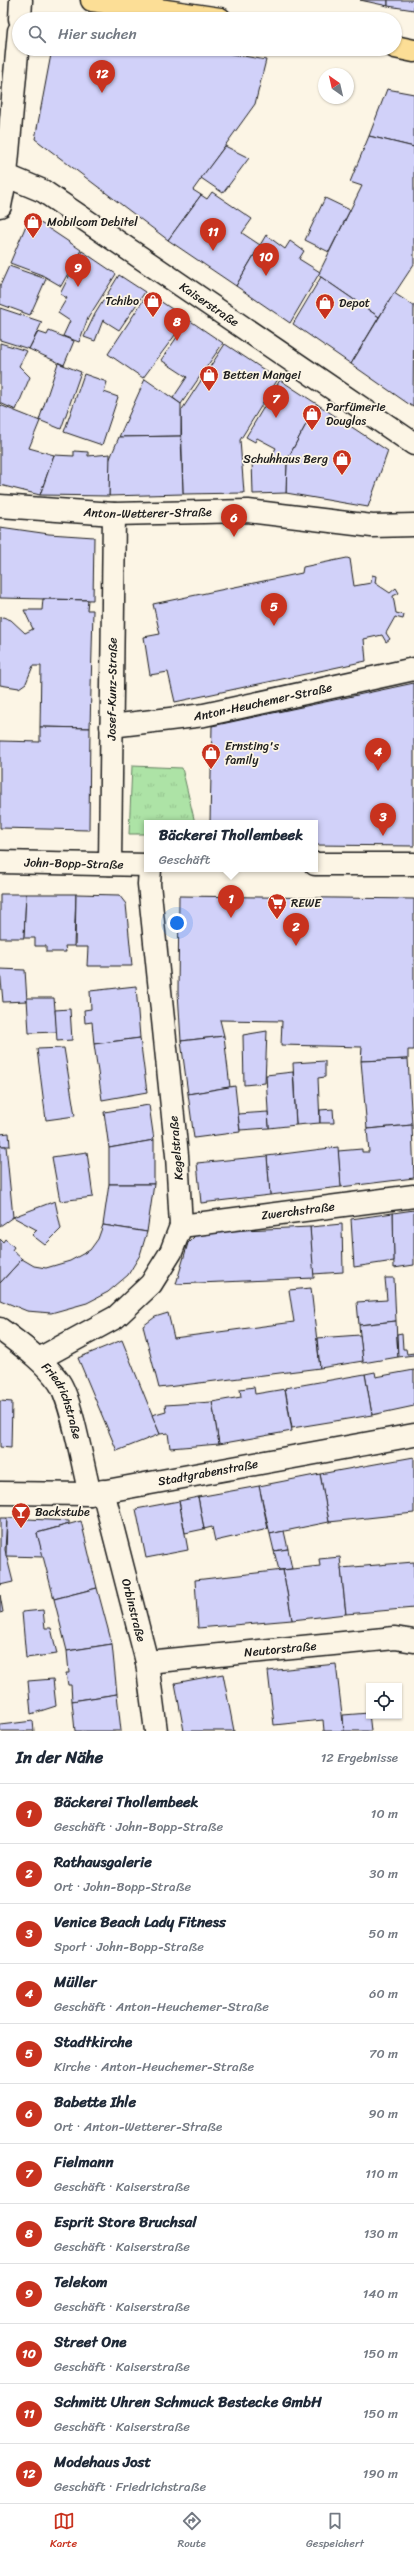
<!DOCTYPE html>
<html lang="de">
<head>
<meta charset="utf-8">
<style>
  :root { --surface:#fff; --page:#f2f2f3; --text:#1f2937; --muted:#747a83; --line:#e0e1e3; --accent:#c8321e }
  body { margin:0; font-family:Sriracha,sans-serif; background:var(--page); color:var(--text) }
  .controls { position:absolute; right:12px; bottom:12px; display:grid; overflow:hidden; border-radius:0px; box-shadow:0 1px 3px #0004 }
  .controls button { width:36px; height:36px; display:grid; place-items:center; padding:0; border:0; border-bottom:1px solid var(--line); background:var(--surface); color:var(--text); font:20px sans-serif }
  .compass { position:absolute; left:318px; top:68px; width:36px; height:36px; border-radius:50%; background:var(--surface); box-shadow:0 1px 3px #0004; rotate:326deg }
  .you { position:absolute; left:177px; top:923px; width:14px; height:14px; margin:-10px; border:3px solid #fff; border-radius:50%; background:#1a73e8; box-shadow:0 0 0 6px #1a73e833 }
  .badge { display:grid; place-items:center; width:26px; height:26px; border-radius:50%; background:var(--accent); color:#fff; font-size:13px; font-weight:700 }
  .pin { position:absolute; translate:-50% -33px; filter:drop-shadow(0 1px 2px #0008) }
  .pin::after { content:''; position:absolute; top:21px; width:14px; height:12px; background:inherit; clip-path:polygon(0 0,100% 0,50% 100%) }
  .popup { position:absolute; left:144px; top:820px; width:174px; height:52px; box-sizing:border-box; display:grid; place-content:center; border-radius:0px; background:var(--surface); filter:drop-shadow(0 1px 3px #0005); font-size:13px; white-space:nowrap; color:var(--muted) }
  .popup b { font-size:15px; color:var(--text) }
  .popup::after { content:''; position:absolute; left:50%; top:100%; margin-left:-8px; border:8px solid transparent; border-top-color:var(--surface) }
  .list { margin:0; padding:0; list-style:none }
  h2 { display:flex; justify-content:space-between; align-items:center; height:52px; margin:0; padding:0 16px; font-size:17px }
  h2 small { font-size:13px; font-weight:400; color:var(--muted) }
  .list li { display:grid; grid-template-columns:26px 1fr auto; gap:12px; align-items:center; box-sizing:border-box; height:60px; padding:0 16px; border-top:1px solid var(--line) }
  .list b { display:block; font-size:15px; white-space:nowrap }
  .list p { margin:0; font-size:13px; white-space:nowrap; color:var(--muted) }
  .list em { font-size:13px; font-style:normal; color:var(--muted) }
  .icon { flex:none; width:22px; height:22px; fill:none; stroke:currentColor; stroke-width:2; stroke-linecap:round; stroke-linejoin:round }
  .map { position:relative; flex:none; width:414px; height:1731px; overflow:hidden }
  .search { position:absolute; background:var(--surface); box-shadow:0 1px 3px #0004; left:12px; right:12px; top:12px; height:44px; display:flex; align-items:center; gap:10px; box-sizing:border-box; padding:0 14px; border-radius:22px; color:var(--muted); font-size:15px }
  .sheet { height:772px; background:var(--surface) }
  nav { display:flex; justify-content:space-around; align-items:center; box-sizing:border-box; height:56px; border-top:1px solid var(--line); background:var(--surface); font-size:11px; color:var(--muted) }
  nav a { display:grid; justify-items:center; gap:2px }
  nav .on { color:var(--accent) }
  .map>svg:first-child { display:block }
  .grass { fill:url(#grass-tufts); stroke:#648061 }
  .building { fill:#d1d1f9; stroke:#1c1c1c }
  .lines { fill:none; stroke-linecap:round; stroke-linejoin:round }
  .minor-casing { stroke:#1c1c1c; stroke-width:25 }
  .major-casing { stroke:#1c1c1c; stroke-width:25 }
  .minor { stroke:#fcf5e5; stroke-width:22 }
  .major { stroke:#fcde96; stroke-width:22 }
  .labels { text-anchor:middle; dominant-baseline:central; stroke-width:3.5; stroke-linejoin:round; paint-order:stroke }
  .poi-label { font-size:12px; fill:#1c1c1c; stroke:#fcf5e5; text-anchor:start }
  .street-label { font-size:12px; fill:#1c1c1c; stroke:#fcf5e5 }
</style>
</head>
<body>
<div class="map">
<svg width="414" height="1731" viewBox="0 0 414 1731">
  <defs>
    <pattern id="grass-tufts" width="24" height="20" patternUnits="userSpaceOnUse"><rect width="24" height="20" fill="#ade3a6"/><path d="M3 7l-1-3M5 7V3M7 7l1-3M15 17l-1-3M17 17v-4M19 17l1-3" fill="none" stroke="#94c28e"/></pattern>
  </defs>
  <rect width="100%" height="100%" fill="#fcf5e5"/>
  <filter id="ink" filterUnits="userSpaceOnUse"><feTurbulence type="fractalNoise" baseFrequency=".025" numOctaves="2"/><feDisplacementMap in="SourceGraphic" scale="8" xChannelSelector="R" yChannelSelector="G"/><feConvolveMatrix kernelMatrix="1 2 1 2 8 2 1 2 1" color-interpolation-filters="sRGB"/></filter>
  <g filter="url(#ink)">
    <path class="grass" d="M132,766L182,768L195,823H147V834H129Z"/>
    <g class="building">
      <path d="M360,0H388V6Z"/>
      <path d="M388,0H414V10L388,6Z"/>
      <path d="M52,49H204L266,60L255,104L193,190L201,195L168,240L35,139Z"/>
      <path d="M387,89L414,94V147L369,136Z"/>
      <path d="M369,136L414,147V264L379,317L318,275L362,186L350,182Z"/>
      <path d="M225,146L249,158L223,193L201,178Z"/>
      <path d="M212,192L252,219L242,233L260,245L236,286L168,240L201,195L207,199Z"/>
      <path d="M325,198L350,210L329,252L305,240Z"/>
      <path d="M30,216L81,250L61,286L42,275L10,263Z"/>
      <path d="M266,235L285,249L290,241L304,251L299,259L320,272L290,323L236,286Z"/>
      <path d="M82,251L116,274L88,318L79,342L63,336L70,321L58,313L67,298L60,294Z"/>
      <path d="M9,266L46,279L30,315L0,304V286Z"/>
      <path d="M119,275L145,292L119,330L103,320L95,341L84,337L95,314Z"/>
      <path d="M321,277L379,317L351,364L293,324Z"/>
      <path d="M148,293L187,319L143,378L108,354Z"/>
      <path d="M394,293L414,306L413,407L351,364Z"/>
      <path d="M0,308L42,322L29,349L0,340Z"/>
      <path d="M189,320L223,343L181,404L173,398L187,377L161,360Z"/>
      <path d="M49,331L74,341L64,365L29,349L38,332L47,335Z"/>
      <path d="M0,343L27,351L19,366L30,377L16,410L0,403Z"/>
      <path d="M225,344L278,379L240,440L244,493L183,494L181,411Z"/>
      <path d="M58,363L81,372L61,429L39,420Z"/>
      <path d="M84,374L107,382L104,392L118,397L102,445L64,432Z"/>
      <path d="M145,379L181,404V436L119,437Z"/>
      <path d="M280,380L317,404L287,460L269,461L276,448L257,438L255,442L246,437Z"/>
      <path d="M317,404L388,451L368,507L286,493L287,460Z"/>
      <path d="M0,405L40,421L29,448L54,455L40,495L0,485Z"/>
      <path d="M181,436L183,494L109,496V461L119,437Z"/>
      <path d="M74,451L88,452V456L110,454L109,496L40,495L54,455L74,456Z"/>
      <path d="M270,459L269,461L287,460L286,493L253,494L252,460Z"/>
      <path d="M0,527L49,534L94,537L93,600L0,598Z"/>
      <path d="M347,558L350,559L354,586L371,583L372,575L376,576L375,583L390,593L396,588L399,593L393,596L396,613L404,615L403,619L395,617L386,633L390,639L386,642L382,635L364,639L366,661L175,702L168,672L150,675L144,637L160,634L153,604L302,573L303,567Z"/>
      <path d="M43,599L88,600L87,610H93L90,728L40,727L41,666H33L26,683L19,688L0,685V618L3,617L11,620L25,633L33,629L24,610H42Z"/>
      <path d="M414,683V846L315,845V823H210L212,726Z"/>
      <path d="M40,727L90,728L89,830L0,828V741L40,742Z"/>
      <path d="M0,894H26L24,938H0Z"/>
      <path d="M26,894H76L74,946H65L66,952H46V946H35V938H24Z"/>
      <path d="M76,894L119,895L126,904L132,966H87L88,947H75Z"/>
      <path d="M179,896L414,899V1050H408V1059L361,1061L362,1047L281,1045L282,1021L220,1020L224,1036L181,1041L178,992Z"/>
      <path d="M0,969L25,970L27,1001L3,1002Z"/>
      <path d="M136,986L140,1038L94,1044L92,1022L85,1023L84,1010L91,1009L90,991Z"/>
      <path d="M27,998H54L57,1032L29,1033Z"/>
      <path d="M70,1009L72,1040L57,1041L55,1010Z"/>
      <path d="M267,1031L265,1083L244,1085L243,1035Z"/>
      <path d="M224,1036L230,1087L188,1094L181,1041Z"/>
      <path d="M140,1038L147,1092L102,1100L94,1044Z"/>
      <path d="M64,1048L75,1116L46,1120L37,1049Z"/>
      <path d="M408,1059L412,1125L367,1129L361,1061Z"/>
      <path d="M325,1061V1077L318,1078L320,1123L296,1125L293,1063Z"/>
      <path d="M293,1072L296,1125L269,1128L266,1075Z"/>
      <path d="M235,1086L240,1132L194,1138L188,1094Z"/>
      <path d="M149,1105L154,1140L109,1148L104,1112Z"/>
      <path d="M333,1109L334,1123H320V1110Z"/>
      <path d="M268,1112L269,1128L240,1130L238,1114Z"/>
      <path d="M412,1125L414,1178L341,1187L338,1151L362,1149V1152H369L367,1129Z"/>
      <path d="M9,1133L10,1146H0V1134Z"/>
      <path d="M154,1140V1184H109V1148Z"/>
      <path d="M0,1146H6L13,1217L0,1226Z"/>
      <path d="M338,1147L341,1187L270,1195L267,1156Z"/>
      <path d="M87,1152L93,1197L60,1201L52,1157Z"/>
      <path d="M267,1156L270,1195L201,1203L197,1163Z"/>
      <path d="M109,1184H154L147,1232L103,1225Z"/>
      <path d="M55,1201L61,1229L45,1245L32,1235L37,1230L13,1217Z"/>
      <path d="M414,1210V1265L394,1268L393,1213Z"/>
      <path d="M393,1213L394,1261L354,1267L351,1219Z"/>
      <path d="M342,1224L343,1272L313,1274L310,1227Z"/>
      <path d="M103,1225L147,1232L140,1255L128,1275L108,1292L87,1303L51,1313L27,1311L0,1300V1283L22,1259L34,1266L46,1268L70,1261L90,1250L98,1239Z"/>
      <path d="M310,1227L314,1278L176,1284L188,1243L199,1232Z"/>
      <path d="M0,1239L3,1242L5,1239L14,1247L12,1250L22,1259L0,1283Z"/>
      <path d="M385,1278H394L396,1321L359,1325L357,1302L387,1300Z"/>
      <path d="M311,1288L320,1368L159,1388L143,1326L155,1317L168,1313L174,1338L294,1322L289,1290Z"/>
      <path d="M396,1321L398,1357L363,1363L359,1325Z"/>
      <path d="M402,1333L403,1349H406L407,1354L414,1353V1355L398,1357L397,1334Z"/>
      <path d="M360,1335L363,1361L320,1368L317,1338Z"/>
      <path d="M122,1340L160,1434L117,1451L78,1358Z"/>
      <path d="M414,1370V1406L372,1415L365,1374L375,1372L376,1377Z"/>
      <path d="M365,1374L372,1415L292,1428L285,1388Z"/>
      <path d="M254,1387L255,1394L285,1389L292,1431L219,1444L212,1402L241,1397L240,1389Z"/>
      <path d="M0,1401L12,1402L11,1448L0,1447Z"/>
      <path d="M212,1402L219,1444L170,1448L168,1433L160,1434L152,1415L166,1411L165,1405Z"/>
      <path d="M414,1457V1513L329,1522L320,1474Z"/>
      <path d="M320,1474L329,1522L270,1534L259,1486Z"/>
      <path d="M259,1486L268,1529L215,1541L212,1527L204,1529L198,1497Z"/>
      <path d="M198,1497L204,1529L185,1533L179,1501Z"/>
      <path d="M179,1501L188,1550L146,1558L136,1509Z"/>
      <path d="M0,1518H7L5,1550L13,1582L0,1585Z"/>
      <path d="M7,1518L69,1521V1524L37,1533L44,1557L6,1556Z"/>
      <path d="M81,1521L97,1588L54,1599L37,1533Z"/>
      <path d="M284,1531L288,1549L274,1551L270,1534Z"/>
      <path d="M288,1549L292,1569L279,1570L274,1551Z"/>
      <path d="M340,1557L346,1614L292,1620L283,1570L320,1566L319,1559Z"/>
      <path d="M414,1562V1608L346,1614L341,1568Z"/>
      <path d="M283,1570L292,1620L198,1628L195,1580Z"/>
      <path d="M97,1588L112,1644L67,1651L54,1599Z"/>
      <path d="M0,1595L3,1612L0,1613Z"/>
      <path d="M43,1610L45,1628H51L57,1654L26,1658L22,1612Z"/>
      <path d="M112,1644L117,1694L72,1701L71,1685H68L66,1673H69L67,1651Z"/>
      <path d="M336,1664L344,1731H324L323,1720L274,1725L268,1671Z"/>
      <path d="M223,1674L234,1731H184L175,1683Z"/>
      <path d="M53,1679L56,1706L31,1714L28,1681Z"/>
      <path d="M117,1694L121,1731H75L72,1701Z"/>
      <path d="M369,1713L371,1731H344L343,1715Z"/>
      <path d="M33,1721L34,1731H0V1725Z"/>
    </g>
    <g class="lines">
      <defs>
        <g id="minor">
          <path d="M20,19L21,0"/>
          <path id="s1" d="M0,173L43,191L414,444"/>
          <path d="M0,206L6,175L19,31"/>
          <path id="s2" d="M0,506L114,514L248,511L372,526L414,525"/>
          <path id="s3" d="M111,726L204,715L414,669"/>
          <path id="s4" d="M0,862L147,865"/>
          <path id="s5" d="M110,864L114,514"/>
          <path d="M315,864H414"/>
          <path id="s6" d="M181,1226L414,1196"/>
          <path id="s7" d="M0,1329C21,1345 43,1360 59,1382C72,1401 83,1468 90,1494"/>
          <path d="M39,1359L116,1317L151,1284L171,1252L181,1226L177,1155L149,884L150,869"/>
          <path id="s8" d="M103,1491L147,1662L156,1731"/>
          <path id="s9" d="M0,1493L90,1494L414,1435"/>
          <path id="s10" d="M147,1662L395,1638L414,1641"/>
        </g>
        <g id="major">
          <path d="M92,0L220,19"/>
          <path d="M395,47L414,51"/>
        </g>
      </defs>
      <use href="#minor" class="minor-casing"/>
      <use href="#major" class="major-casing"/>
      <use href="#minor" class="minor"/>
      <use href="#major" class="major"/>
    </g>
  </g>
  <defs>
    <symbol id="shop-pin" viewBox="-11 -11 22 30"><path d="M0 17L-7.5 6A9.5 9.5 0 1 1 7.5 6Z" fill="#c8321e" stroke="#fcf5e5"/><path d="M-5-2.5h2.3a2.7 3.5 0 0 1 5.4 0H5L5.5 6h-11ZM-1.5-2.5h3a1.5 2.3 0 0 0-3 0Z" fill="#fff"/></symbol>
    <symbol id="supermarket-pin" viewBox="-11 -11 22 30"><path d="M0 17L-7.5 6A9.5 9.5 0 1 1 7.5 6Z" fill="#c8321e" stroke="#fcf5e5"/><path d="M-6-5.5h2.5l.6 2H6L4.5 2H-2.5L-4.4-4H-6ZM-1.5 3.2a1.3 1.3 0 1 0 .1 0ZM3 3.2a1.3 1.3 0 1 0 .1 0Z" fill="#fff"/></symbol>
    <symbol id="bar-pin" viewBox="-11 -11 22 30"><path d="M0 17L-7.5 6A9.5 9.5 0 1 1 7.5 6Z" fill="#c8321e" stroke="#fcf5e5"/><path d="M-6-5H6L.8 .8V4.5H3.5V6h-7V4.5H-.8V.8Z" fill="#fff"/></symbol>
  </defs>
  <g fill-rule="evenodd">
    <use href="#shop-pin" x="22" y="211" width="22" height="30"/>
    <use href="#shop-pin" x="142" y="290" width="22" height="30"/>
    <use href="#shop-pin" x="314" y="292" width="22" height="30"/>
    <use href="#shop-pin" x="198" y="364" width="22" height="30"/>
    <use href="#shop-pin" x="301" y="403" width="22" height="30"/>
    <use href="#shop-pin" x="331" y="448" width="22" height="30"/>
    <use href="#shop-pin" x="200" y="742" width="22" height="30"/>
    <use href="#supermarket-pin" x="266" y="892" width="22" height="30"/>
    <use href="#bar-pin" x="10" y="1501" width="22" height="30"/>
  </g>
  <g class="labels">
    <g class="poi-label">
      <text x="47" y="222">Mobilcom Debitel</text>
      <text x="139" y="301" text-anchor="end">Tchibo</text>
      <text x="339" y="303">Depot</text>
      <text x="223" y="375">Betten Mangei</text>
      <text x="326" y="407">Parfümerie<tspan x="326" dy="14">Douglas</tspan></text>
      <text x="328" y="459" text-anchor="end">Schuhhaus Berg</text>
      <text x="225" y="746">Ernsting's<tspan x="225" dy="14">family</tspan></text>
      <text x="291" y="903">REWE</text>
      <text x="35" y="1512">Backstube</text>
    </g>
    <g class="street-label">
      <text stroke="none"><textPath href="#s1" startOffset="248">Kaiserstraße</textPath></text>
      <text stroke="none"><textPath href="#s2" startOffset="148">Anton-Wetterer-Straße</textPath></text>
      <text stroke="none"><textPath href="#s5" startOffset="175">Josef-Kunz-Straße</textPath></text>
      <text stroke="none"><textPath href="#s3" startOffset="154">Anton-Heuchemer-Straße</textPath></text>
      <text stroke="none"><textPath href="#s4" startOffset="74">John-Bopp-Straße</textPath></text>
      <text transform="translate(176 1148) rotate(-95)">Kegelstraße</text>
      <text stroke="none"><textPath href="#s6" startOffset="118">Zwerchstraße</textPath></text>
      <text stroke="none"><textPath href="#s7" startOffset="98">Friedrichstraße</textPath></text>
      <text stroke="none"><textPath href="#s9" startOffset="210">Stadtgrabenstraße</textPath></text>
      <text stroke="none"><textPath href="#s8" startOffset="123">Orbinstraße</textPath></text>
      <text stroke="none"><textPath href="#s10" startOffset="134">Neutorstraße</textPath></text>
    </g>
  </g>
</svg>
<div class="controls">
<button><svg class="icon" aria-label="locate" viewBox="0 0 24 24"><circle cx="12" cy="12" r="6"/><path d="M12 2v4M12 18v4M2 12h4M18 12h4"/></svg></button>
</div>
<svg class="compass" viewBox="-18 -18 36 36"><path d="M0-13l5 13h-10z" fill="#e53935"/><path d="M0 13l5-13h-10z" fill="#747a83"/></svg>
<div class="you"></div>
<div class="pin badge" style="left:231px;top:918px">1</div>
<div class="popup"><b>Bäckerei Thollembeek</b>Geschäft</div>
<div class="pin badge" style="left:296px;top:946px">2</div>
<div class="pin badge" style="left:383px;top:836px">3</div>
<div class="pin badge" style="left:378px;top:771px">4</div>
<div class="pin badge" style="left:274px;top:626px">5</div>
<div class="pin badge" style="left:234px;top:537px">6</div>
<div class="pin badge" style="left:276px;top:418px">7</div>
<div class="pin badge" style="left:177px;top:341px">8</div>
<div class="pin badge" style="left:78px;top:287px">9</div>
<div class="pin badge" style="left:266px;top:276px">10</div>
<div class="pin badge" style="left:213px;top:251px">11</div>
<div class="pin badge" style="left:102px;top:93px">12</div>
<div class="search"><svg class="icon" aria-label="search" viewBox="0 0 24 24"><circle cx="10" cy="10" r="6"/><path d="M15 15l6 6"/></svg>Hier suchen</div>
</div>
<section class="sheet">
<h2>In der Nähe<small>12 Ergebnisse</small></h2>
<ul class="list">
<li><span class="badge">1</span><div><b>Bäckerei Thollembeek</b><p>Geschäft · John-Bopp-Straße</p></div><em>10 m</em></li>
<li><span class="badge">2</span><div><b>Rathausgalerie</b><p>Ort · John-Bopp-Straße</p></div><em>30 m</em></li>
<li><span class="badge">3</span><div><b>Venice Beach Lady Fitness</b><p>Sport · John-Bopp-Straße</p></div><em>50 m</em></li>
<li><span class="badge">4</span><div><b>Müller</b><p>Geschäft · Anton-Heuchemer-Straße</p></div><em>60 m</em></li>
<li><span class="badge">5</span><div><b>Stadtkirche</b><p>Kirche · Anton-Heuchemer-Straße</p></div><em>70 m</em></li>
<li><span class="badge">6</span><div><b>Babette Ihle</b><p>Ort · Anton-Wetterer-Straße</p></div><em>90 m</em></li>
<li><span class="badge">7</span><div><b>Fielmann</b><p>Geschäft · Kaiserstraße</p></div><em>110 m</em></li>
<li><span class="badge">8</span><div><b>Esprit Store Bruchsal</b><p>Geschäft · Kaiserstraße</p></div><em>130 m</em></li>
<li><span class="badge">9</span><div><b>Telekom</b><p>Geschäft · Kaiserstraße</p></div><em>140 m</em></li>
<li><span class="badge">10</span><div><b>Street One</b><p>Geschäft · Kaiserstraße</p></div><em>150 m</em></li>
<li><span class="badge">11</span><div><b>Schmitt Uhren Schmuck Bestecke GmbH</b><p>Geschäft · Kaiserstraße</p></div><em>150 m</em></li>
<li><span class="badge">12</span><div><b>Modehaus Jost</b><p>Geschäft · Friedrichstraße</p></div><em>190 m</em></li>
</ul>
</section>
<nav>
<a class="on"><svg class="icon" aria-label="map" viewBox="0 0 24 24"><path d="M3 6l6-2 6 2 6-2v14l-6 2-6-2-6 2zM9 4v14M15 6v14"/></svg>Karte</a>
<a><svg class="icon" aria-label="directions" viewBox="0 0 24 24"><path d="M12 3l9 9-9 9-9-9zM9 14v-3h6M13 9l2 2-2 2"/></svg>Route</a>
<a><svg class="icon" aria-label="saved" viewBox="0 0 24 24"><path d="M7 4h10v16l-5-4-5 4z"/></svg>Gespeichert</a>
</nav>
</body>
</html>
